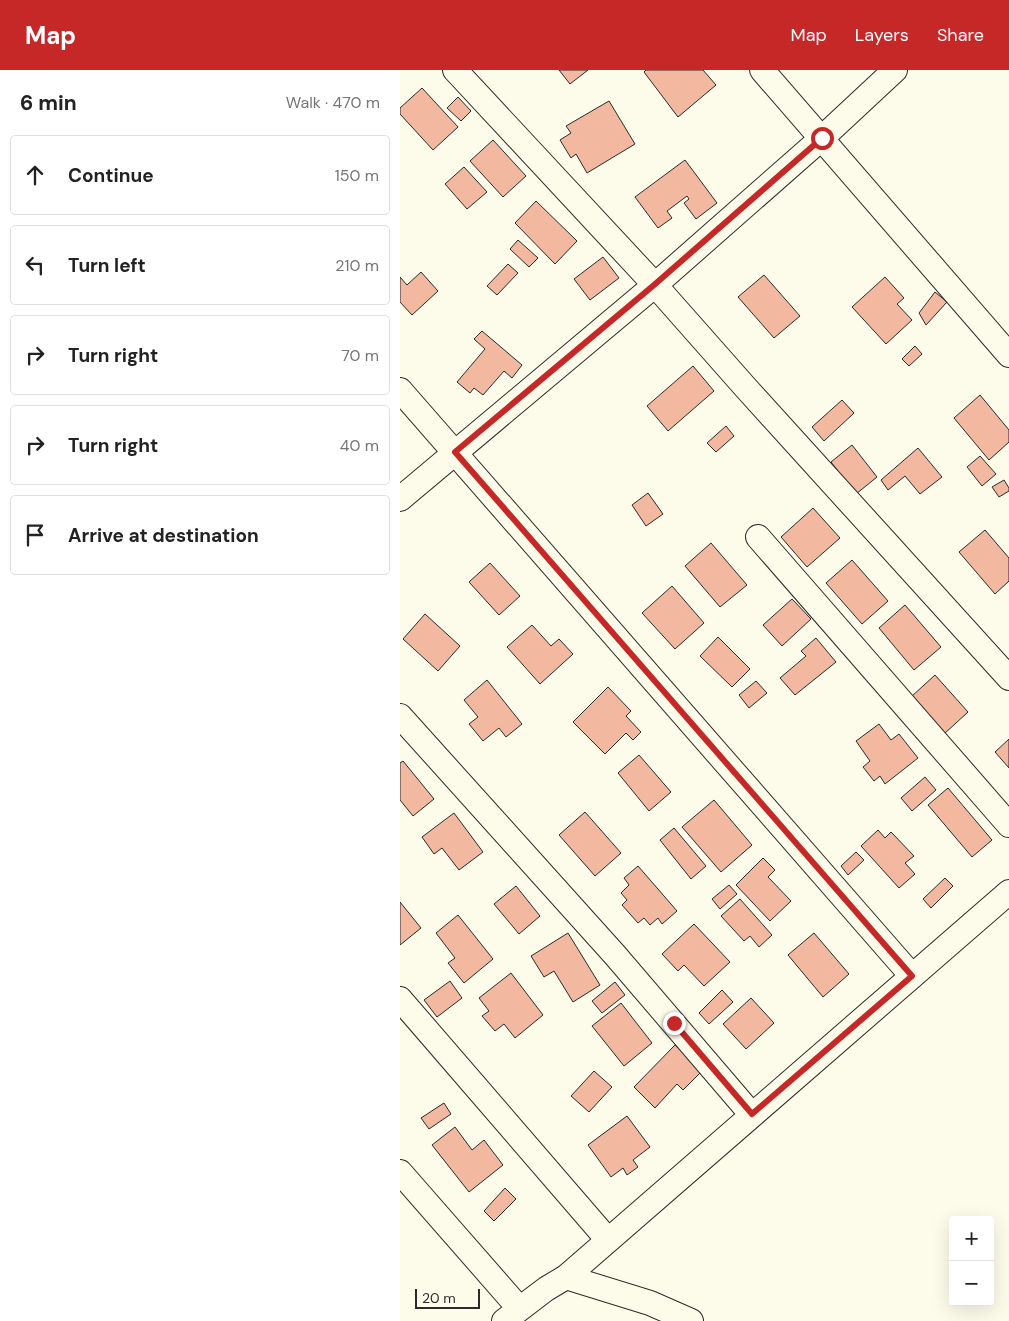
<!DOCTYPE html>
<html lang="en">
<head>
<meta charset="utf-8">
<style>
  :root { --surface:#fff; --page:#f6f6f6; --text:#222; --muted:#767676; --line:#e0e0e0; --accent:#c62828 }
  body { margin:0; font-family:"DM Sans",sans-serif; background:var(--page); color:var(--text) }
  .controls { position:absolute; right:15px; bottom:15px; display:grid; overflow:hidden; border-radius:5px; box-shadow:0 5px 20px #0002 }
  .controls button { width:45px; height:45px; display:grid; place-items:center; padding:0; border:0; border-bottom:1px solid var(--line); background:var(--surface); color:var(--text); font:25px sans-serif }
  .scale { position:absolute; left:15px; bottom:12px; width:65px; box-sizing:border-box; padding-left:5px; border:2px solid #2b2b2b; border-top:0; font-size:14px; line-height:18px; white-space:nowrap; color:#2b2b2b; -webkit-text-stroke:4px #fdfbea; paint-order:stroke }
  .stop { position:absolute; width:15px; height:15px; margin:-11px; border:4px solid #c62828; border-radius:50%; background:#fff }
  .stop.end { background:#c62828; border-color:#fff; box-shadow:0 1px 5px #0008 }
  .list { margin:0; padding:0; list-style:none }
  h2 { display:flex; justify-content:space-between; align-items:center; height:65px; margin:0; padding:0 20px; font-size:21px }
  h2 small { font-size:16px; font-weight:400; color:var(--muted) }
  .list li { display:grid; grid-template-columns:32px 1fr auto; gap:15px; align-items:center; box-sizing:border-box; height:80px; margin:0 10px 10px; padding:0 10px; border:1px solid var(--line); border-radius:5px }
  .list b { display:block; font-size:19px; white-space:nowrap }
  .list em { font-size:16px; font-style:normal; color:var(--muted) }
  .icon { flex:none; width:28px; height:28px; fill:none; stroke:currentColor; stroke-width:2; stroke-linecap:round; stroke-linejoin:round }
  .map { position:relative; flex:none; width:609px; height:1251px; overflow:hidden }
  header { display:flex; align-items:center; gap:30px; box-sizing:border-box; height:70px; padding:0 25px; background:var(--accent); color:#fff }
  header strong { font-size:24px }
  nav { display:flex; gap:28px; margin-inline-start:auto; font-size:18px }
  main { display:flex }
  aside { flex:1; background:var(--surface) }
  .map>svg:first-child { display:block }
  .building { fill:#f2b8a0; stroke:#2b2b2b }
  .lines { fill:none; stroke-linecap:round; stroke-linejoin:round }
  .minor-casing { stroke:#2b2b2b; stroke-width:26 }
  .minor { stroke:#fdfbea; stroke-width:24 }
  .route { stroke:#c62828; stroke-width:6 }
</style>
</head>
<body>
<header>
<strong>Map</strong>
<nav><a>Map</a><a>Layers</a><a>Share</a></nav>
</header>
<main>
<aside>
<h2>6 min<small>Walk · 470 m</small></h2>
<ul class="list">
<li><svg class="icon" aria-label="ahead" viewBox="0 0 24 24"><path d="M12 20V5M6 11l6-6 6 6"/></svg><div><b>Continue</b></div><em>150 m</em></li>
<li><svg class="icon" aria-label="left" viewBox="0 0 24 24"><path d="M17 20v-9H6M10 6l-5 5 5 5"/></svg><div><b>Turn left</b></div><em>210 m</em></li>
<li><svg class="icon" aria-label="right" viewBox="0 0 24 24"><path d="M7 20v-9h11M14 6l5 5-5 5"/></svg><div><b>Turn right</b></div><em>70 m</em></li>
<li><svg class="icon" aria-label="right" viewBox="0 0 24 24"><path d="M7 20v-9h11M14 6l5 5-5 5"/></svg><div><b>Turn right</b></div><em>40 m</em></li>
<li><svg class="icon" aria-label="arrive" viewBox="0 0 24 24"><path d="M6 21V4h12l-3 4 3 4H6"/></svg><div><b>Arrive at destination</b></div></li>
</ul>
</aside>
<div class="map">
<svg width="609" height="1251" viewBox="0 0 609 1251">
  <rect width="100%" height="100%" fill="#fdfbea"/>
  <g class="building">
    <path d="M159,0H188L170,14Z"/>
    <path d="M246,0H303L316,15L278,47L244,2Z"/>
    <path d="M22,18L58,57L33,80L0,44V38Z"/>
    <path d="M58,27L71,41L61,51L47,38Z"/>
    <path d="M209,31L235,74L187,103L176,84L171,88L160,70L171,63L166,56Z"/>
    <path d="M93,70L126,106L103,127L70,91Z"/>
    <path d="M285,90L317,133L296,149L284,133L289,129L287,126L267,141L272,148L258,158L235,127Z"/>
    <path d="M64,97L87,122L67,139L45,114Z"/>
    <path d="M136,131L177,171L155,194L115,153Z"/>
    <path d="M118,170L138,188L129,197L110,179Z"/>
    <path d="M203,187L219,208L190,230L174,209Z"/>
    <path d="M108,194L118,203L97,225L87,216Z"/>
    <path d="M21,202L38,221L12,245L0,232V207L7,215Z"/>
    <path d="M364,205L400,246L374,268L338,227Z"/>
    <path d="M485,207L504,228L497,234L512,250L486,274L452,237Z"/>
    <path d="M535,222L547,232L526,255L519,243Z"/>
    <path d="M82,261L122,295L112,308L104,301L83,325L74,318L70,323L57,312L85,279L74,269Z"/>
    <path d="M515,276L522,284L509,296L502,289Z"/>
    <path d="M293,296L314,321L268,361L247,336Z"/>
    <path d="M580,325L609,360V372L589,390L554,348Z"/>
    <path d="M442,330L454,343L424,371L412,357Z"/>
    <path d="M326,356L334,366L316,382L307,373Z"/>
    <path d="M452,375L477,407L456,424L431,392Z"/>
    <path d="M518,378L542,407L520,424L505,406L488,420L481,410Z"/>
    <path d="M580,386L596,404L582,416L567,397Z"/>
    <path d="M604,410L609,418V421L599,427L592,417Z"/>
    <path d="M248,423L263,444L246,456L232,435Z"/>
    <path d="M413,438L440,468L407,497L381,467Z"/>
    <path d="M585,460L609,488V511L595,524L559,482Z"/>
    <path d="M311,473L347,515L320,537L285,496Z"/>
    <path d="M452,490L488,531L462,554L426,513Z"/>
    <path d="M90,493L120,526L99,545L69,512Z"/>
    <path d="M272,516L304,553L275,579L242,543Z"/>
    <path d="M392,529L411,549L382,576L363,555Z"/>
    <path d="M505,535L541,577L514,600L479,558Z"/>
    <path d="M25,544L60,576L38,601L3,569Z"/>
    <path d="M132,555L151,576L159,569L173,584L140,614L107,577Z"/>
    <path d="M318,567L350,599L332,617L300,586Z"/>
    <path d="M416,568L436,592L395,625L380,608L406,586L401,581Z"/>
    <path d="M535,605L568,642L544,664L511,627Z"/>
    <path d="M87,610L122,654L106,667L99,658L83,671L69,654L78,647L64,630Z"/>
    <path d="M356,611L367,623L349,638L339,625Z"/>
    <path d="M208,617L231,641L226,646L241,662L233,670L226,663L205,684L173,652Z"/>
    <path d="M479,654L491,670L499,664L518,688L485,714L480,706L474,711L463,697L470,691L456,671Z"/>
    <path d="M609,669V698L595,682Z"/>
    <path d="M239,685L271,722L249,741L218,703Z"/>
    <path d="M3,691L34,729L13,746L0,730V693Z"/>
    <path d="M525,707L536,720L512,741L501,728Z"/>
    <path d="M548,718L592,770L572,787L528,735Z"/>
    <path d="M314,730L352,775L321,802L282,757Z"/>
    <path d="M185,742L221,783L195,806L159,765Z"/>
    <path d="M54,743L83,782L59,800L42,778L34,784L22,767Z"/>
    <path d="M274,758L306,796L291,809L260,770Z"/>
    <path d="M478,760L485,768L491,762L514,786L505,793L515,804L499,818L461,776Z"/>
    <path d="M456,782L464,790L448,805L441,796Z"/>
    <path d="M363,788L375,800L368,807L391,831L370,851L336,815Z"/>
    <path d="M238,796L277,841L262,854L258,848L250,855L244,848L238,853L222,835L227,830L221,823L229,815L224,808Z"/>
    <path d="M545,808L553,816L531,838L523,829Z"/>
    <path d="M329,815L337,824L320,839L312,829Z"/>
    <path d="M116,816L140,846L119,864L94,834Z"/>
    <path d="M340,829L372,865L359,877L350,866L344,871L321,846Z"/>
    <path d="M0,832L21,858L0,875Z"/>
    <path d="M58,845L93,889L64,913L48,893L55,888L36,863Z"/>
    <path d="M294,854L330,892L304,916L284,895L278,901L262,884Z"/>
    <path d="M168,863L200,915L173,932L154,901L144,907L131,886Z"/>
    <path d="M414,863L449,904L423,927L388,885Z"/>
    <path d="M111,903L143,945L115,968L104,954L95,961L82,946L89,941L79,928Z"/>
    <path d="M50,911L62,928L37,947L24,930Z"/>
    <path d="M215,912L225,925L202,943L192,931Z"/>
    <path d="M322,920L333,932L309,954L299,943Z"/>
    <path d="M351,928L374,953L346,979L323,954Z"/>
    <path d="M221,933L252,973L224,996L192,956Z"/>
    <path d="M275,975L302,1001L283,1020L277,1014L255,1038L234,1017Z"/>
    <path d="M194,1001L212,1017L189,1042L171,1026Z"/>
    <path d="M44,1033L51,1044L29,1059L21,1048Z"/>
    <path d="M227,1046L250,1077L233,1090L238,1097L227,1105L223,1098L211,1107L188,1075Z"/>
    <path d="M55,1057L72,1080L84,1070L103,1095L69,1122L32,1075Z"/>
    <path d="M105,1118L116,1129L94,1151L84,1141Z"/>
  </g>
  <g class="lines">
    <defs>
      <g id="minor">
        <path d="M55,0L255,215L346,318L609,608"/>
        <path d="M362,0L609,285"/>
        <path d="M0,320L512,906"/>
        <path d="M0,429L255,215L422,68L495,0"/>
        <path d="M358,467L609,755"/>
        <path d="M0,646L215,885L352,1045"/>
        <path d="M0,929L208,1170"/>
        <path d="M0,1102L119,1238"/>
        <path d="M166,1207L250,1233L291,1251"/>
        <path d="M104,1251L146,1219L166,1207L609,822"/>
      </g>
    </defs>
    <use href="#minor" class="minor-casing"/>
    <use href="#minor" class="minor"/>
  </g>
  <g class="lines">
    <path class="route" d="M274,953L352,1044L512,906L55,382L254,215L422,68"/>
  </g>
</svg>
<div class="controls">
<button>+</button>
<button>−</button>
</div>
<div class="scale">20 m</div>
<div class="stop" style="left:422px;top:68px"></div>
<div class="stop end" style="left:274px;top:953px"></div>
</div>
</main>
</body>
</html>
